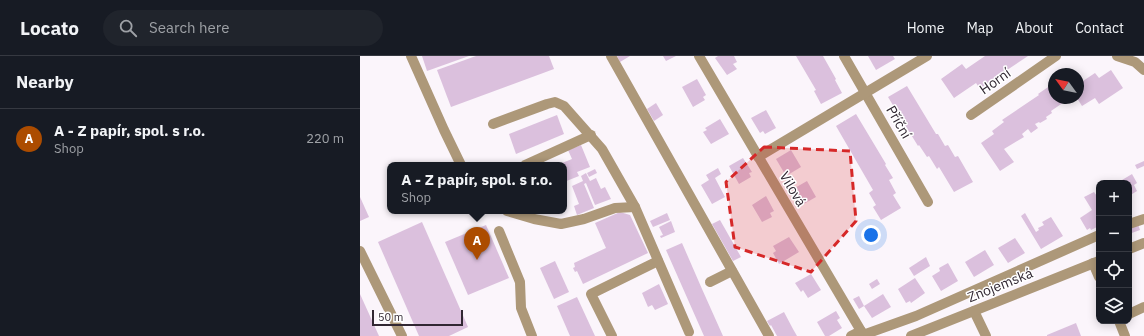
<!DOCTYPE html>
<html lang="en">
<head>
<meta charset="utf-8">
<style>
  :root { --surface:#171b24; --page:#20242c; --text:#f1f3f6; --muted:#9ea1a6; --line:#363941; --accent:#ac4c00 }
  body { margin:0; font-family:"IBM Plex Sans",sans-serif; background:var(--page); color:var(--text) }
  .controls { position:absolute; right:12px; bottom:12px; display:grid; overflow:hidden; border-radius:8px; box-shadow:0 2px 10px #0003 }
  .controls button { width:36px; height:36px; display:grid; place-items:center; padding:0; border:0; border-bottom:1px solid var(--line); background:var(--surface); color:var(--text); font:20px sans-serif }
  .compass { position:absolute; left:688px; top:12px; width:36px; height:36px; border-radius:50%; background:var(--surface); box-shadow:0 2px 10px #0003; rotate:303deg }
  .scale { position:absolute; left:12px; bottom:10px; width:91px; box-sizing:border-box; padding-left:4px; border:2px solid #312732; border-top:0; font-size:11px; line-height:14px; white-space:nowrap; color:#312732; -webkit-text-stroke:3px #fff; paint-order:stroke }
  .you { position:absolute; left:511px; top:179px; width:14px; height:14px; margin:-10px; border:3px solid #fff; border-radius:50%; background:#1a73e8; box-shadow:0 0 0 6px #1a73e833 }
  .badge { display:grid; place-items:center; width:26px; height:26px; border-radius:50%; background:var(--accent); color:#fff; font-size:13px; font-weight:700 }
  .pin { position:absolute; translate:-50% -33px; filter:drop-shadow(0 1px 2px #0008) }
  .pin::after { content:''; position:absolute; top:21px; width:14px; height:12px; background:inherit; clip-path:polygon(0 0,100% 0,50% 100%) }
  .popup { position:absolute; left:27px; top:106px; width:180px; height:52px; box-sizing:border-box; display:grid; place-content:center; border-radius:8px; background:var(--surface); filter:drop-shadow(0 1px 3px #0005); font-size:13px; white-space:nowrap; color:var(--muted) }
  .popup b { font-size:15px; color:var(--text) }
  .popup::after { content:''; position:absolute; left:50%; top:100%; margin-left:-8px; border:8px solid transparent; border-top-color:var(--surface) }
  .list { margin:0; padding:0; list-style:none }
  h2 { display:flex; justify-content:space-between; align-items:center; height:52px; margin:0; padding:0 16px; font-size:17px }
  h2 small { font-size:13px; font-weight:400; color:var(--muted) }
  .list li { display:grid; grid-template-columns:26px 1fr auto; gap:12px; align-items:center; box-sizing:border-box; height:60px; padding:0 16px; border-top:1px solid var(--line) }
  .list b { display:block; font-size:15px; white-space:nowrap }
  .list p { margin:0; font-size:13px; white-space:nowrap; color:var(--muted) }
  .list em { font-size:13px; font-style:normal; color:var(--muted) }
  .icon { flex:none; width:22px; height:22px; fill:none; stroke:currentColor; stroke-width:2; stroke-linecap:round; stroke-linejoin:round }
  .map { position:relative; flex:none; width:784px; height:280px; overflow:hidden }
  header { display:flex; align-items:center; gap:24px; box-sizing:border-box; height:56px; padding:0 20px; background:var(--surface); border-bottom:1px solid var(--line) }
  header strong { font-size:19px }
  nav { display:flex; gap:22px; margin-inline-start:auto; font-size:14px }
  .search { width:280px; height:36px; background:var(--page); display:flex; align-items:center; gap:10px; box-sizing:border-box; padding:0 14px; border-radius:22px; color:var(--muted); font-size:15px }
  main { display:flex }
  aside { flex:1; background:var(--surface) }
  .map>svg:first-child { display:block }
  .building { fill:#dbc0dd }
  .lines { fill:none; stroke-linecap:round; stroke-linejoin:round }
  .minor { stroke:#ad9879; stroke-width:10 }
  .marked { fill:#d62828; fill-opacity:0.2; stroke:#d62828; stroke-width:3; stroke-dasharray:8 5; stroke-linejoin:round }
  .labels { text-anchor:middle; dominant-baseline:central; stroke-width:3; stroke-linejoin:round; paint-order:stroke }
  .street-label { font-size:14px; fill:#312732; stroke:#fff }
</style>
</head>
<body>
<header>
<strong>Locato</strong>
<div class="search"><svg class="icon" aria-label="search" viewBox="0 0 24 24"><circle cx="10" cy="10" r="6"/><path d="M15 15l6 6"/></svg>Search here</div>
<nav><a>Home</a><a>Map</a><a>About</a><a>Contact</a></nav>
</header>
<main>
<aside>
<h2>Nearby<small></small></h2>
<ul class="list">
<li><span class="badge">A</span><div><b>A - Z papír, spol. s r.o.</b><p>Shop</p></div><em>220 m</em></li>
</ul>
</aside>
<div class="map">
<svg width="784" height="280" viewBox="0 0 784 280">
  <rect width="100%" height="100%" fill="#fbf5fb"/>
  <g class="building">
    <path d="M62,0H109L67,15Z"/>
    <path d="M116,0H189L194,13L91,51L77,14Z"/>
    <path d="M257,0H270L260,6Z"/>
    <path d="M303,0H316L306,5Z"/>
    <path d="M358,0H374L377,6L373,8L377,13L367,19L355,2Z"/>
    <path d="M436,0H463L476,23L475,24L482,37L461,48L454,35L456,34Z"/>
    <path d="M508,0H533L535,3L516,14Z"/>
    <path d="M625,0H668L641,18V17L620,33L616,27L594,42L581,23L602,8L606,13Z"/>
    <path d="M751,14L763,32L739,48L735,42L722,50L717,42H718V21L719,20L723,25L735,17L739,22Z"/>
    <path d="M337,23L346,39L343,41L345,44L333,51L322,31Z"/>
    <path d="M694,27V42H710L691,55L692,57L686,61L687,63L680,67L679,66L675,68L678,72L671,77L668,73L662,78L664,81L644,93L654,106L640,115L621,87L634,78L632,75L644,66L642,64L679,39L678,38Z"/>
    <path d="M547,30L576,78H578L585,90L588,89L595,101L598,100L613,126L594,136L579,111L577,113L569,100L567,101L559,89L558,90L528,41Z"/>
    <path d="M296,47L303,59L294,65L287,53Z"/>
    <path d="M406,54L416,72L405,78L403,75L400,77L391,62Z"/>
    <path d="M496,58L526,108L525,109L533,122L529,124L536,137L533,139L541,152L521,164L513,151L516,149L509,137L513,134L476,70Z"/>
    <path d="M197,59L204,78L156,98L149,78Z"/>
    <path d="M360,63L369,78L351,88L343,76L347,74L345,72Z"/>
    <path d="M221,89L230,111L217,116L219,120L204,126V109H197L212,103L208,94Z"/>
    <path d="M431,94L441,111L426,120L416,103Z"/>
    <path d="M383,102L392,116L389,117L391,121L379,128L369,110Z"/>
    <path d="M784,105V110L777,113L775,109Z"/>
    <path d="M358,112L361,118L355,122L365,141L352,148L341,129L349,124L346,119Z"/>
    <path d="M235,113L237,117L229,121L227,117Z"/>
    <path d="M226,117L230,125L236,122L241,133L245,131L251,143L235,149L226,127L224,128L234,152L217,159L214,150L219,148L212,130L223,125L221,120Z"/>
    <path d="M772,118L777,127L774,129L777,135L769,140V127H757Z"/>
    <path d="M447,125L456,141L442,149L433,133Z"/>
    <path d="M734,136L739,143V170L731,174L730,172L727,174L720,162L732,154L724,141Z"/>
    <path d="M406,140L414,155L410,157L412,161L402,166L392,149Z"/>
    <path d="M0,141L9,161L0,165Z"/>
    <path d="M260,156L270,159L288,197L223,228L217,215L215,216L213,212L215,211L214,207L246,192L235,167Z"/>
    <path d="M307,157L310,164L293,171L290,165Z"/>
    <path d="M665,157L676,176L679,174L678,172L684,169L682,166L691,161L703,180L681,193L661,160Z"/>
    <path d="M360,164L381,201L373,205L352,168Z"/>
    <path d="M311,165L315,176L301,182L300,180L303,179L299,171Z"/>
    <path d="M777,165L780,174L769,178V168Z"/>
    <path d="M62,166L108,271L89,280H59L18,186Z"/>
    <path d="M126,169L149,222L108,239L85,186Z"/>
    <path d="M429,181L439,196L419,208L413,197L416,195L413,190Z"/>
    <path d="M655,182L665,197L648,207L638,192Z"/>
    <path d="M322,187L342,233L363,280H344L306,194Z"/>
    <path d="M625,194L634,209L614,221L605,206Z"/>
    <path d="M566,201L570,210L554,220L549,212Z"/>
    <path d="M195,205L209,236L194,243L180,212Z"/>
    <path d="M588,207L598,225L581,235L572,220L580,215L579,212Z"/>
    <path d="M451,218L461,234L448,242L443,234L441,236L435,227Z"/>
    <path d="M555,222L565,237L551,247L550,245L546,247L538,233Z"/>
    <path d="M517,223L520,228L512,233L509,228Z"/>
    <path d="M299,228L308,248L295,254L292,249L288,251L282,237Z"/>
    <path d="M0,238L19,280H0Z"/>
    <path d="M523,238L531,251L512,262L504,250Z"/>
    <path d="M499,240L504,250L499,253L493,243Z"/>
    <path d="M217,241L235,280H210L197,250Z"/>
    <path d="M476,255L480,262L477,264L482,272L469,280H465L457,266Z"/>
    <path d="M424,256L433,273L437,280H417L411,269L410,270L407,265Z"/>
    <path d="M716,267L721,280H687V279Z"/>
  </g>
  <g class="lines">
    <g class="minor">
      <path d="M51,0L84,74L101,109"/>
      <path d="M251,0L409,280"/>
      <path d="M339,0L504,280"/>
      <path d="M484,0L568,146"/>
      <path d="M757,0L775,6L784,14"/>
      <path d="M611,59L696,0"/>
      <path d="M133,68L187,48L195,46L204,50L242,93L275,151L329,276"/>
      <path d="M398,101L567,0"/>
      <path d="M165,109L231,79"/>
      <path d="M147,155L174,163L201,168L224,163L255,152L275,151"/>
      <path d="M769,168L784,163"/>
      <path d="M139,175L160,226L161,252L172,280"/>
      <path d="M769,193L784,187"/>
      <path d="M0,195L42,280"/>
      <path d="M733,207L739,221"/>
      <path d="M350,226L372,215"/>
      <path d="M614,255L626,280"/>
      <path d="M769,258L784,251"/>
      <path d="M759,265L765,280"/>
      <path d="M503,279L556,260L739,179"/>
      <path d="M252,280L231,238L298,205"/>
      <path d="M491,280L501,275"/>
      <path d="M551,280L739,205"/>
    </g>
  </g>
  <path class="marked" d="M404,91L490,95L496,165L451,216L375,191L366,126Z"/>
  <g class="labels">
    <g class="street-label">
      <text transform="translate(635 25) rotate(-35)">Horní</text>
      <text transform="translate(539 66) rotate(60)">Příční</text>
      <text transform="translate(433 133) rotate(59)">Vilová</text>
      <text transform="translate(640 229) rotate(-22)">Znojemská</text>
    </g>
  </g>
</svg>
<div class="controls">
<button>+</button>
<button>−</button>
<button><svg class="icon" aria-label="locate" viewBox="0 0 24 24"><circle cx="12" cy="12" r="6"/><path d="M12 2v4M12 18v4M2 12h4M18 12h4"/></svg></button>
<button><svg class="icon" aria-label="layers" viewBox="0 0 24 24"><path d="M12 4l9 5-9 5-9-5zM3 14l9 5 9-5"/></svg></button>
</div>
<svg class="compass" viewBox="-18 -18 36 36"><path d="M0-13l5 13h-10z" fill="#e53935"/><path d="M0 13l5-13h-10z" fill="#9ea1a6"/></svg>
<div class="scale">50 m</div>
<div class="you"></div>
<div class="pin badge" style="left:117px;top:204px">A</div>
<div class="popup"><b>A - Z papír, spol. s r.o.</b>Shop</div>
</div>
</main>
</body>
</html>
